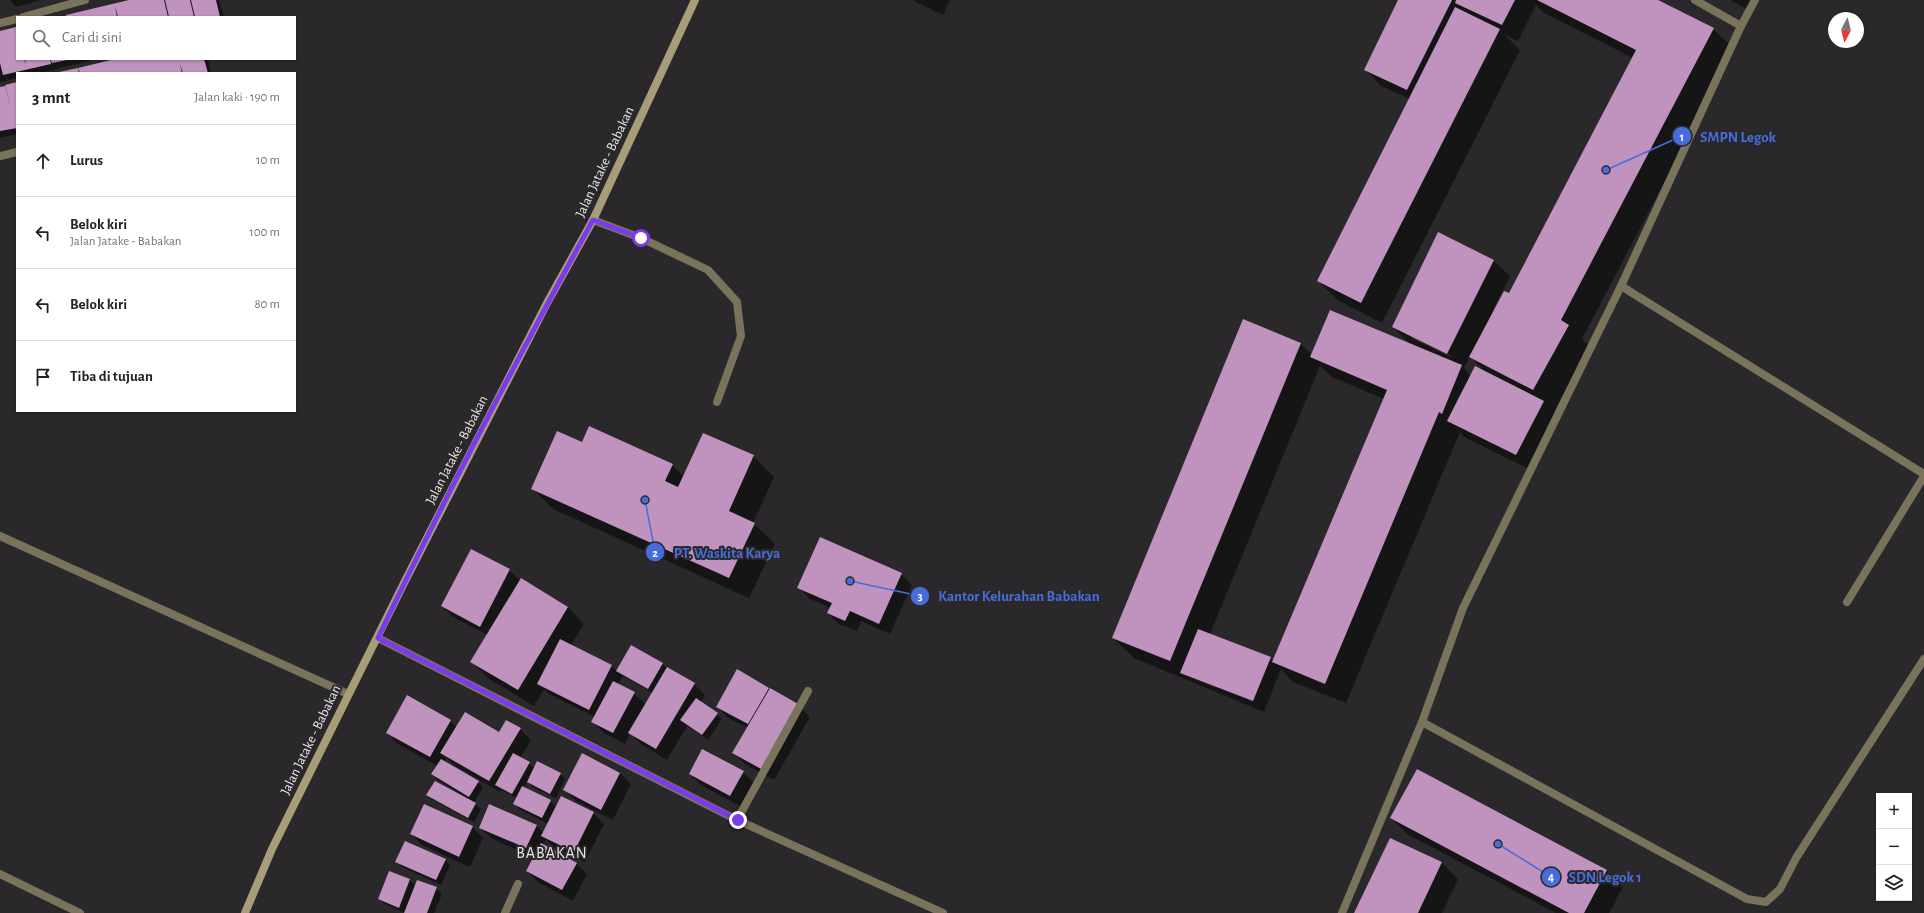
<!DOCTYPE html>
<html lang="id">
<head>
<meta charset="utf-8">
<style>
  :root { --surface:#fff; --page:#f2f2f2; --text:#202124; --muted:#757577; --line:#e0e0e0 }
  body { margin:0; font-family:"Alegreya Sans",sans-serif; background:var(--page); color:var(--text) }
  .controls { position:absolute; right:12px; bottom:12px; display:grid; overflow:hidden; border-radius:0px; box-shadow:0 1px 3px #0004 }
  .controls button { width:36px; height:36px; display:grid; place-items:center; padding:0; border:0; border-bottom:1px solid var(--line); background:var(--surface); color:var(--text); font:20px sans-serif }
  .compass { position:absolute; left:1828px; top:12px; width:36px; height:36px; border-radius:50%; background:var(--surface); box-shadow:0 1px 3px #0004; rotate:187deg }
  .stop { position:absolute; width:12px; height:12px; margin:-9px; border:3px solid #7c3aed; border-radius:50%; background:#fff }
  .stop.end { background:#7c3aed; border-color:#fff; box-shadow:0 1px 4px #0008 }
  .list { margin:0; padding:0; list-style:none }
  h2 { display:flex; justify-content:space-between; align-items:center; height:52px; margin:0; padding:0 16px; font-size:17px }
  h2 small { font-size:13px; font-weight:400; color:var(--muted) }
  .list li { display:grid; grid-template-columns:26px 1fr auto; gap:12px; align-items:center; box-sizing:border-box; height:72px; padding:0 16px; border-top:1px solid var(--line) }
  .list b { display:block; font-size:15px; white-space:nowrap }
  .list p { margin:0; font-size:13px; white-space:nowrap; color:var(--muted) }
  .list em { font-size:13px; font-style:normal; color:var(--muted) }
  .icon { flex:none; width:22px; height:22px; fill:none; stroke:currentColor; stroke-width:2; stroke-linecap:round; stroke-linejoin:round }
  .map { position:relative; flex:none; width:1924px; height:913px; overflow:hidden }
  .search { position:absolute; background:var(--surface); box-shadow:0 1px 3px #0004; left:16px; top:16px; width:280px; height:44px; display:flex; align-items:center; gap:10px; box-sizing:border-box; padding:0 14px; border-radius:0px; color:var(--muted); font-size:15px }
  .panel { position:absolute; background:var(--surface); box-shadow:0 1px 3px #0004; left:16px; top:72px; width:280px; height:340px; border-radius:0px }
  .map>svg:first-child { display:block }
  .shadow { fill:#0007; fill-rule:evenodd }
  .building { fill:#bf93be }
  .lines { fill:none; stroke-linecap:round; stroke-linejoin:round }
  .service { stroke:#79735c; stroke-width:8 }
  .minor { stroke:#79735c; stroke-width:8 }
  .secondary { stroke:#a79d78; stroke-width:8 }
  .route { stroke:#7c3aed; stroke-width:5 }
  .labels { text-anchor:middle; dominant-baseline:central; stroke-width:4; stroke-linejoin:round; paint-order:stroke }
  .street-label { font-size:14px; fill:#e8e7e8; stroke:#2a282a }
  .quarter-label { font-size:16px; letter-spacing:1px; fill:#e8e7e8; stroke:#2a282a }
  .leader { fill:none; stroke:#466ddb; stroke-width:1.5 }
  .callout-dot { fill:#466ddb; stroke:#2a282a; stroke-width:1.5 }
  .mark-label { font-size:12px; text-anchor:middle; font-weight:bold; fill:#fff }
  .callout-label { font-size:15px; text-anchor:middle; font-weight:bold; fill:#466ddb; stroke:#2a282a; stroke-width:4; stroke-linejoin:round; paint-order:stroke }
</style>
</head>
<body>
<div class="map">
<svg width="1924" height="913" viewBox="0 0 1924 913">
  <rect width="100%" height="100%" fill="#2a282a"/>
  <g class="shadow">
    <path d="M10,0H38V1L16,7Z"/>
    <path d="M132,0H219L224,17H67Z"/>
    <path d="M912,0H950L943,15Z"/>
    <path d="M1399,0H1655L1713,29L1734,49L1582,339L1589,346L1554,411L1560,418L1533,471L1464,437L1460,432L1346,703L1293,682L1281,669L1264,712L1134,658L1113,638L1301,344L1312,355L1410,344L1393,327L1493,260L1510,276L1493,310L1495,311L1509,295L1633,58L1544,13L1536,5L1518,41L1504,34L1520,50L1382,323L1339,301L1318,281L1410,99L1381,86L1365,69ZM1411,336L1452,356L1451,357L1411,338ZM1470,356L1486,373L1471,376L1464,368ZM1320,366L1332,377L1384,399L1273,661L1270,658L1210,634Z"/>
    <path d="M1730,0H1752L1747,9Z"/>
    <path d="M16,28L17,59H97L40,73H17V78L9,80L6,77L7,81L0,82V32Z"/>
    <path d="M120,59H208L211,73H62Z"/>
    <path d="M17,83V134L0,138V88Z"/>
    <path d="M582,444L672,465L684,477L753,456L774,477L753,523L775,544L749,598L553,509L532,488Z"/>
    <path d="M509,570L521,581L568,607L584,624L571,645L612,666L617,671L662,664L667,668L694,684L705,695L701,702L722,719L708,740L687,726L667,760L641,744L630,733L625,744L604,733L593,722L595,717L549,694L544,689L534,706L488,678L472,662L488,635L453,617L442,606ZM623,676L653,693L646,705L634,693L618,685Z"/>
    <path d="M901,574L912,585L890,634L861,621L857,631L839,624L828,613L831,608L810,599L799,588Z"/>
    <path d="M768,688L799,706L810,717L774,780L745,764L734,753L748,728L728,718L717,706Z"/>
    <path d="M450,721L457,727L499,734L520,729L531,740L520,758L535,768L560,774L565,779L556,798L533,787L527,781L524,788L550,801L556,807L593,813L604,824L585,862L553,847L546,839L543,845L576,863L587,874L573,901L538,882L527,871L535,858L491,838L480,827L536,825L544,833L548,824L519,809L514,803L517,798L501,790L500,792L452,764L447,758L444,762L478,782L483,787L474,803L481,809L474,822L433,800L428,795L470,801L471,800L438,780L432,774L438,766L398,744L387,733Z"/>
    <path d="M743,772L754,783L742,807L701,785L690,774Z"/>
    <path d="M620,773L631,784L613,820L576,801L565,790Z"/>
    <path d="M1391,818L1606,871L1623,887L1609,913H1556L1407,834Z"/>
    <path d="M472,827L483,838L470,867L422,845L411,834Z"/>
    <path d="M1391,839L1442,863L1458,879L1442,913H1355Z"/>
    <path d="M445,860L450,865L441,885L402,867L397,862Z"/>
    <path d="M410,880L415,885L436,888L442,894L434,913H405L385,904L380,899Z"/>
  </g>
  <g class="building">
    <path d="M129,0H164L168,17H118L115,6L117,17H66V15Z"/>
    <path d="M165,0H190L194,17H169Z"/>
    <path d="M191,0H216L220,17H195Z"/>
    <path d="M1398,0H1452L1407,90L1364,70Z"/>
    <path d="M1456,0H1515L1502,25L1455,3Z"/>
    <path d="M1537,0H1658L1714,28L1561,320L1569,325L1533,390L1469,357L1504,291L1509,293L1636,50Z"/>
    <path d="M1455,7L1500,29L1361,303L1317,281Z"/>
    <path d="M16,27L17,59H24L26,64L25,59H50L51,64L3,75L0,63V31Z"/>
    <path d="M50,59H67V60L52,63Z"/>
    <path d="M115,59H204L208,73H183L180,64L182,73H80L78,68Z"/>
    <path d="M78,68L79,73H59V72Z"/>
    <path d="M17,82V128L0,131V87L5,86L11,108L5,85Z"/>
    <path d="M1438,232L1494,260L1447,354L1392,327Z"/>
    <path d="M1330,310L1462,365L1442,414L1439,412L1325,684L1272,662L1387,390L1310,357Z"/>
    <path d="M1243,319L1301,343L1170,661L1112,638Z"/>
    <path d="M1475,366L1544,401L1516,455L1447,421Z"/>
    <path d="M589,426L673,464L665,481L678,487L703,433L754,455L729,511L755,523L729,578L531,489L557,431L582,442Z"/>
    <path d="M820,537L902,573L879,624L850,611L845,621L827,613L832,603L797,588Z"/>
    <path d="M471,549L510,569L480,627L441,606Z"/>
    <path d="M521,578L568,607L518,690L470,662Z"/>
    <path d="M1198,629L1271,657L1253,701L1180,673Z"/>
    <path d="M560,639L612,665L589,710L537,684Z"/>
    <path d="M631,645L663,663L648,689L616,671Z"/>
    <path d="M667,667L695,683L656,749L628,733Z"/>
    <path d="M737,669L769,688L748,724L716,707Z"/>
    <path d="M613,681L635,692L613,733L591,722Z"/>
    <path d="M770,688L800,705L763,770L732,753Z"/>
    <path d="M407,695L451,720L430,757L386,733Z"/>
    <path d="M696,698L718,713L702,735L680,720Z"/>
    <path d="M465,712L499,732L506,720L521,728L489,781L440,753Z"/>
    <path d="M702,749L744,771L730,796L689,774Z"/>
    <path d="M513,753L530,762L512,794L495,785Z"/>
    <path d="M582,753L620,773L601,810L563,790Z"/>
    <path d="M441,759L479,781L469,797L431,774Z"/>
    <path d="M537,761L561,773L550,794L527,782Z"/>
    <path d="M1417,769L1607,870L1584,913H1569L1390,818Z"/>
    <path d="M435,781L476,803L468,818L426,795Z"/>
    <path d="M522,786L551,800L542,818L513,804Z"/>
    <path d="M561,796L594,812L574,852L541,836Z"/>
    <path d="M424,804L473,826L459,857L410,834Z"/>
    <path d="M489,804L537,825L526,848L479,828Z"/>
    <path d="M1390,838L1442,862L1418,913H1354Z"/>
    <path d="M405,841L446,859L436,880L395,862Z"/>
    <path d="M541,843L577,863L562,890L526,871Z"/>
    <path d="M389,871L410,879L399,908L378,899Z"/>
    <path d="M417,880L437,887L427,913H404Z"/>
  </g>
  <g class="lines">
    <path class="service" d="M593,220L641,238L708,270L737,302L741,336L717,402"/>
    <g class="minor">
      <path d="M1695,0L1741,26"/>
      <path d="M23,17L85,0"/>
      <path d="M0,23L17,19"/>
      <path d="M0,156L17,152"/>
      <path d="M1621,286L1924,474"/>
      <path d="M0,536L348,694"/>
      <path d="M1847,602L1924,476"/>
      <path d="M378,638L737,820L943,913"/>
      <path d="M1422,722L1747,899L1766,902L1780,889L1796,858L1924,659"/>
      <path d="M737,820L808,691"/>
      <path d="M0,874L80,913"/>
      <path d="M505,913L518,884"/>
      <path d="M1342,913L1422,722L1463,608L1621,286L1741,26L1755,0"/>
    </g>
    <path class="secondary" d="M245,913L272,849L405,581L547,303L593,220L695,0"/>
  </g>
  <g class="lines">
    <path class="route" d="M641,238L593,220C518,357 445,497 378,638L738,820"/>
  </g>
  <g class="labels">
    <g class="street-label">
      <text transform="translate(605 162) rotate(-65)">Jalan Jatake - Babakan</text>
      <text transform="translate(457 450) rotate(-63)">Jalan Jatake - Babakan</text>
      <text transform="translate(311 740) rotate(-64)">Jalan Jatake - Babakan</text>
    </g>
    <g class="quarter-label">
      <text x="552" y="853">BABAKAN</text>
    </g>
  </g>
  <path class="leader" d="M1606 170L1682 136M645 500L655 552M850 581L920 596M1498 844L1551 877"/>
  <g class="callout-dot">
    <circle cx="1606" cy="170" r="4"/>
    <circle cx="645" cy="500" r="4"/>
    <circle cx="850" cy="581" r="4"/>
    <circle cx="1498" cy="844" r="4"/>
    <circle cx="1682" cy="136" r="10"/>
    <circle cx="655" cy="552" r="10"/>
    <circle cx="920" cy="596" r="10"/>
    <circle cx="1551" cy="877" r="10"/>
  </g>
  <g class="mark-label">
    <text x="1682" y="141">1</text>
    <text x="655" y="557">2</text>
    <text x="920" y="600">3</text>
    <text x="1551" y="881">4</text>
  </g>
  <g class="callout-label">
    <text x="1738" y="142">SMPN Legok</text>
    <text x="727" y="558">PT. Waskita Karya</text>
    <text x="1019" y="601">Kantor Kelurahan Babakan</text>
    <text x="1605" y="882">SDN Legok 1</text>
  </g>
</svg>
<div class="controls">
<button>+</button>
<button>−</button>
<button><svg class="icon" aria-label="layers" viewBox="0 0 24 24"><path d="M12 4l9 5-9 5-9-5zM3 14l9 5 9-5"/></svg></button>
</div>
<svg class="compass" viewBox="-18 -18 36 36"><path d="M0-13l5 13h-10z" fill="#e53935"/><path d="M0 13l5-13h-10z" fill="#757577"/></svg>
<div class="stop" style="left:641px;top:238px"></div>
<div class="stop end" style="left:738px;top:820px"></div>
<div class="search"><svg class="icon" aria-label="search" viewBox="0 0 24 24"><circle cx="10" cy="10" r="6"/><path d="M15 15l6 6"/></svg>Cari di sini</div>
<section class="panel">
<h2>3 mnt<small>Jalan kaki · 190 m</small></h2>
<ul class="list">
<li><svg class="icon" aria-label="ahead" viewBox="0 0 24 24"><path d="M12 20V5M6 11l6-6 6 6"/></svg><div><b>Lurus</b></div><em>10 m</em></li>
<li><svg class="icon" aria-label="left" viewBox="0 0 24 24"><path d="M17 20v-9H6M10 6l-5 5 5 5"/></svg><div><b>Belok kiri</b><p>Jalan Jatake - Babakan</p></div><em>100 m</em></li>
<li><svg class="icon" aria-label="left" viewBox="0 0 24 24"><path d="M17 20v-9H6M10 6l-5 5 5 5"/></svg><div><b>Belok kiri</b></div><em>80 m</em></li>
<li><svg class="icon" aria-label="arrive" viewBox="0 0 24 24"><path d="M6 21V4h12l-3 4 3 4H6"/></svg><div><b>Tiba di tujuan</b></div></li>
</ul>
</section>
</div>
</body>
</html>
